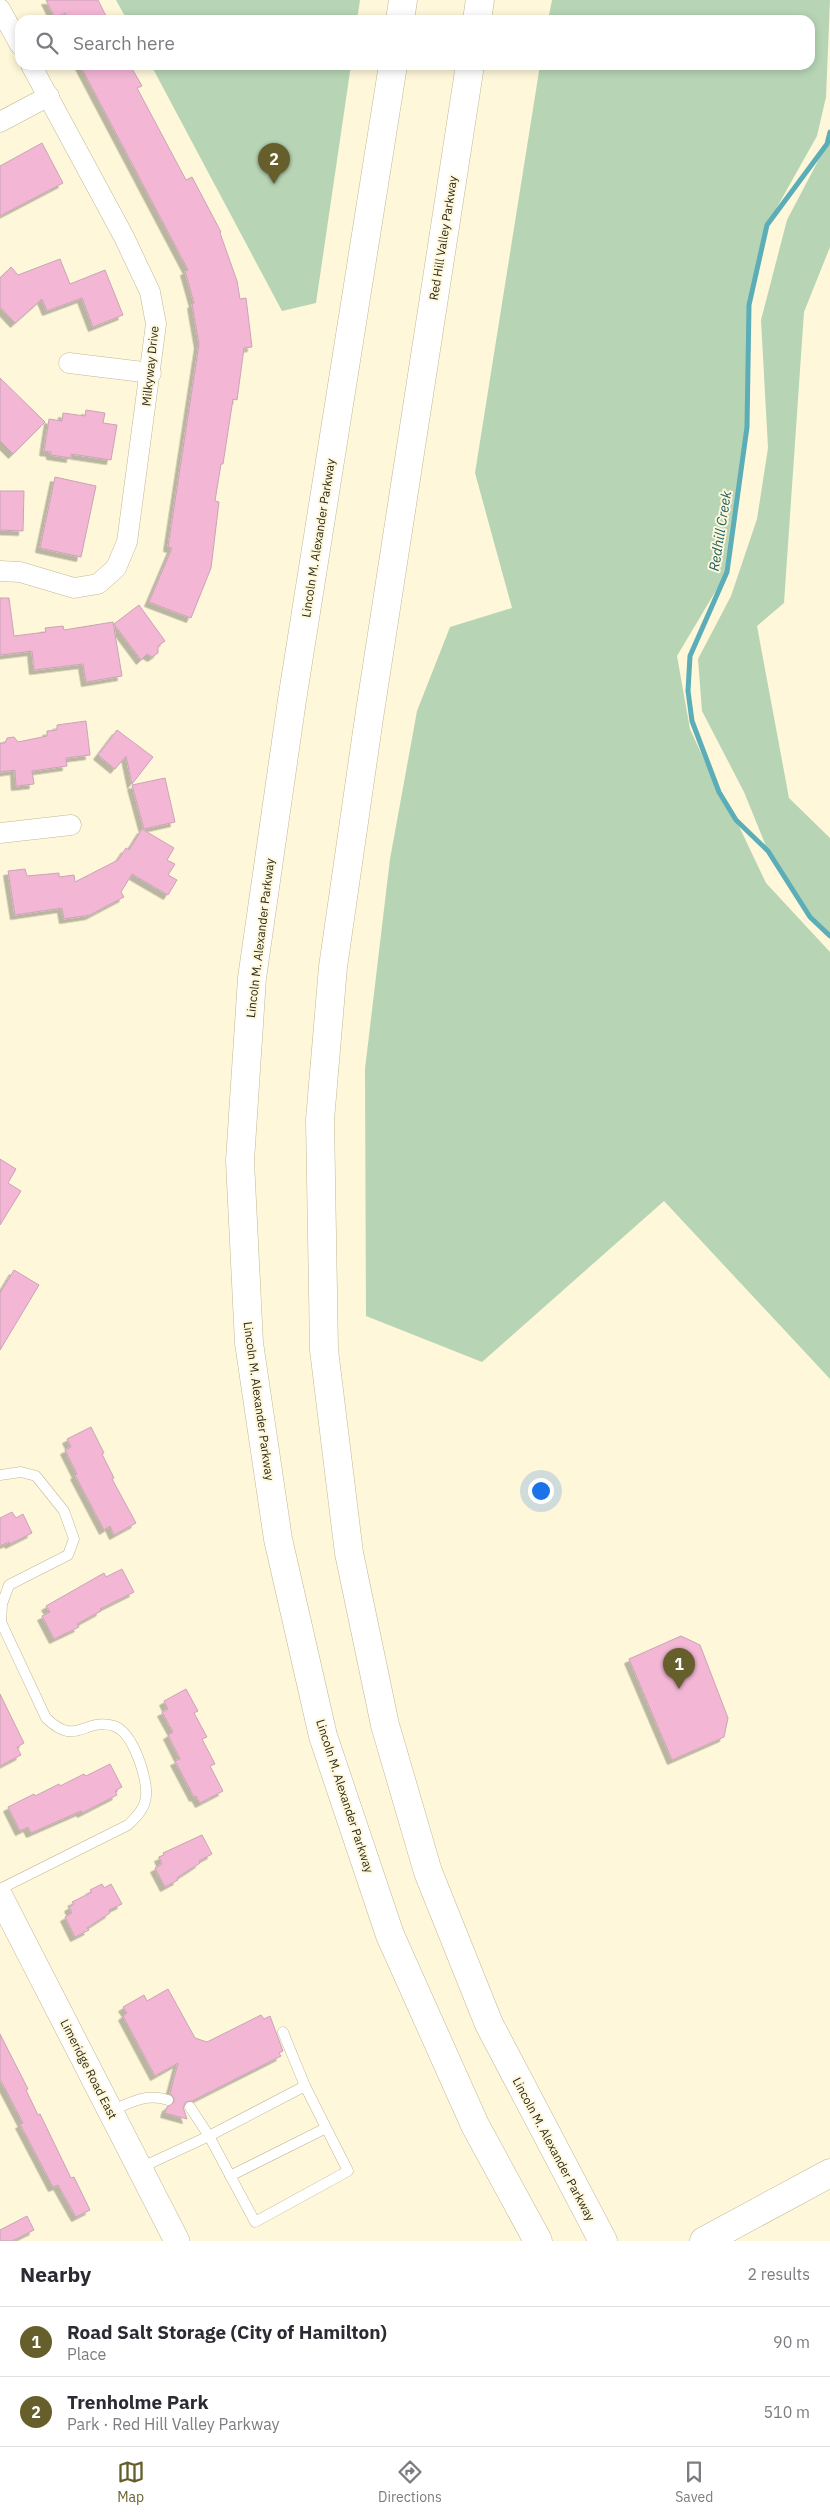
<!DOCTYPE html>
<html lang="en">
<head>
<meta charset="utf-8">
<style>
  :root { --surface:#fff; --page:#f2f2f3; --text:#2b2b33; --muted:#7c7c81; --line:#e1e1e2; --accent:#665f2c }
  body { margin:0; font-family:"IBM Plex Sans",sans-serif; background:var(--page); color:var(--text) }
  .you { position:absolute; left:540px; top:1490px; width:18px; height:18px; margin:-12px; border:4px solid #fff; border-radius:50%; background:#1a73e8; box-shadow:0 0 0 8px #1a73e833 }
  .badge { display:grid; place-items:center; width:32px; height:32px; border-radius:50%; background:var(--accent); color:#fff; font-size:16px; font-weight:700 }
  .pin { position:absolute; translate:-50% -41px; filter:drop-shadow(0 1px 2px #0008) }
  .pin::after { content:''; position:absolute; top:26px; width:18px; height:15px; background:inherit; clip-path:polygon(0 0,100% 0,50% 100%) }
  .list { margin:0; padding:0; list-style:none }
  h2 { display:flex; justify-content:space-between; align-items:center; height:65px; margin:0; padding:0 20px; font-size:21px }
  h2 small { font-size:16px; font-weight:400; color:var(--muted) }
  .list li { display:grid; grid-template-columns:32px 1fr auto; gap:15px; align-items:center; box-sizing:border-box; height:70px; padding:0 20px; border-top:1px solid var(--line) }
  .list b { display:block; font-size:19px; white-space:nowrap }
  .list p { margin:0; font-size:16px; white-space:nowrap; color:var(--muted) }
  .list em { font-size:16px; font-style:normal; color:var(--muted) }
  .icon { flex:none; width:28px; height:28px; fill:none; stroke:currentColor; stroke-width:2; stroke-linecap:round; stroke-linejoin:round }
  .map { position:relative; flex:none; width:830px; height:2241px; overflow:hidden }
  .search { position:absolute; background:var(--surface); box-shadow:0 2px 8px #0003; left:15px; right:15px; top:15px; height:55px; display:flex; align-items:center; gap:12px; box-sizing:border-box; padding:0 18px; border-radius:15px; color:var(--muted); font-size:19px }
  .sheet { height:205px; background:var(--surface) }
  nav { display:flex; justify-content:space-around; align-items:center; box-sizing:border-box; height:70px; border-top:1px solid var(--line); background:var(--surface); font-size:14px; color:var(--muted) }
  nav a { display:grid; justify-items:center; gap:2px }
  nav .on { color:var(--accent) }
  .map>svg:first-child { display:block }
  .green { fill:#b7d5b5 }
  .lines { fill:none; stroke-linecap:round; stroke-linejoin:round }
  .stream { stroke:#5badb7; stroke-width:5 }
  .building { fill:#f3b6d5; stroke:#c9a4b6; filter:url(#shadow) }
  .service-casing { stroke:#c0b895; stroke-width:11 }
  .minor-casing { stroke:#c0b895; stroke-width:21 }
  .tertiary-casing { stroke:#c0b895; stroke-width:26 }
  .secondary-casing { stroke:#c0b895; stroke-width:29 }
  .motorway-casing { stroke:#c0b895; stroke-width:29 }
  .service { stroke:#fff; stroke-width:10 }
  .minor { stroke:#fff; stroke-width:20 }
  .tertiary { stroke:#fff; stroke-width:25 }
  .secondary { stroke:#fff; stroke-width:28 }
  .motorway { stroke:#fff; stroke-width:28 }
  .labels { text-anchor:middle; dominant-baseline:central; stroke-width:4; stroke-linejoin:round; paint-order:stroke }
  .street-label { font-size:12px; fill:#2c291b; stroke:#fef7da }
  .water-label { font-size:14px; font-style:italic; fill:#1d6169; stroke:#fef7da }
</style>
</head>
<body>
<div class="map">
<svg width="830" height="2241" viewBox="0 0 830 2241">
  <defs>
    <filter id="shadow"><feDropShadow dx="-4.5" dy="4.5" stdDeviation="0" flood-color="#0004"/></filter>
  </defs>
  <rect width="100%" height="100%" fill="#fef7da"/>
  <g class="green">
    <path d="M116,0H360L357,20H127Z"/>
    <path d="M552,0H830L826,97L817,136L767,225L749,305L747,427L727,572L677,656L690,729L719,792L736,820L766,883L830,952V1379L664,1201L482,1362L366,1316L365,1069L390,859L417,711L450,627L512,608L475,473L540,65H810V20H548Z"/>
    <path d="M151,65H351L316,303L282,311Z"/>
    <path d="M830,138V247L804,312L784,603L757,626L789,798L830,838V936L810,917L768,851L744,792L702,711L698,659L731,596L757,519L768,448L761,320L787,220Z"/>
  </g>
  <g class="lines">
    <path class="stream" d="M830,132L827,144L767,225L749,305L747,427L727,572L690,656L688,691L692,721L719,792L736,820L768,851L810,917L830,936"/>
  </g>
  <g class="building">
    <path d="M46,0H98L108,20H69L65,13L55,18Z"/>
    <path d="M80,65H130L142,86L137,88L186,180L192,177L221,232L220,233L237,281L240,299L246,298L252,347L244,348L237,400L233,399L223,464H221L215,501L219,502L211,568L191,618L149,602L172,548L168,547L199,344L192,304L194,303L185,271L188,270Z"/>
    <path d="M42,143L63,183L0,216V166Z"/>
    <path d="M60,259L70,284L105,270L123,315L93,327L82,298L47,311L42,299L15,323L0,307V278L11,267L18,275Z"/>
    <path d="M0,378L45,422L13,454L0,441Z"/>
    <path d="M86,410L105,413L103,423L117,425L111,460L71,454V458L51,455V452L44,451L49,419L62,421L63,413L85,416Z"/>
    <path d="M55,477L96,486L81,557L40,548Z"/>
    <path d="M0,491H24L23,531L0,530Z"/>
    <path d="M0,598H9L14,636L46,632L45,628L63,626L64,630L113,622L122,676L86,682L83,664L34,670L32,651L0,655Z"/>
    <path d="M139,605L165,641L158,646V653L152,657L147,654L141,660L114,624Z"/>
    <path d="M86,721L90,755L66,758L67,766L32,771L34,784L16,786L15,770L0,772V743H5L7,738L14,737L18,742L47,736V731L57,730V725Z"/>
    <path d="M117,730L153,757L132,784L126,756L115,769L98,755Z"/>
    <path d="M165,778L175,822L144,829L132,785Z"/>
    <path d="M142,829L174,848L167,860L175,864L168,875L177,880L168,895L132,874L121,892L124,897L90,915L64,919L62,908L15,915L8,871L25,869L27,876L59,873V877L74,875L75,882L118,860L126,848L129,850Z"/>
    <path d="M0,1159L16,1169L8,1183L21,1191L0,1225Z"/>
    <path d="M14,1270L39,1285L0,1350V1293Z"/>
    <path d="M91,1427L104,1453L102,1454L114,1478L112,1479L136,1523L114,1535L110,1526L104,1530L75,1475L77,1474L65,1450L71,1447L67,1439Z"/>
    <path d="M12,1512L16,1518L23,1514L32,1533L10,1544L9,1542L0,1546V1518Z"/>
    <path d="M122,1569L134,1592L100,1609L101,1611L77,1624L79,1627L54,1639L42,1616L50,1612L46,1606L104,1573L106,1577Z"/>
    <path d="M681,1636L700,1645L728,1718L724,1737L672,1760L629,1659Z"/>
    <path d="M186,1689L198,1711L194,1713L207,1737L202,1739L215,1764L210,1766L223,1791L200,1803L196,1796L194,1797L175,1761L180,1759L168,1735L173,1732L162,1712L168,1709L164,1701Z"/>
    <path d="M0,1694L24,1743L17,1747L21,1755L0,1766Z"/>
    <path d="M110,1764L122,1787L115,1791L117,1795L82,1813L81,1811L31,1833L28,1827L20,1831L8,1807L34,1794L35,1796L59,1784L60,1786L84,1774L86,1776Z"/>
    <path d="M202,1835L212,1854L199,1861L200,1863L177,1878L178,1880L165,1887L155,1868L162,1864L159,1857L164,1855L163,1853Z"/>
    <path d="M102,1884L104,1888L111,1884L122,1904L109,1910L110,1913L87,1928L89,1930L75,1937L65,1917L72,1913L69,1907L74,1904L72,1902L92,1892L90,1890Z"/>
    <path d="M168,1989L195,2038L207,2042L261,2015L264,2019L270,2016L283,2051L279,2053L281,2056L192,2101L186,2102L183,2107L187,2119L165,2113L167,2107L174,2102V2098L170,2093L178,2063L155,2076L123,2016L127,2013L123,2007L144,1995L147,2001Z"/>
    <path d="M0,2034L28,2089L26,2090L38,2115L40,2114L71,2178L74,2177L90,2210L76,2217L58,2185L53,2187L20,2124L23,2123L0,2079Z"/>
    <path d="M27,2216L34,2230L12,2241H0V2230Z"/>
  </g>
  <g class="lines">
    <defs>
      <g id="service">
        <path d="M0,1475L21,1472L36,1476L64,1511L74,1539L68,1555L9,1585L2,1604L1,1622L46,1718C77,1748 83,1717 114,1726C133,1732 148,1779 146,1796C145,1809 136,1817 128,1825L0,1889"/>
        <path d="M190,2107L209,2136L305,2086"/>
        <path d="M111,2111C131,2102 147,2093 168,2100"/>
        <path d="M140,2168L209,2136L255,2222L348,2171L305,2086L283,2032"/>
        <path d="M230,2176L326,2128"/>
      </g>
      <g id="minor">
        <path d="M0,9L20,45"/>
        <path d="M0,122L49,96"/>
        <path d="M69,363L151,373"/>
        <path d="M0,571L20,572L74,588L98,584L116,568L127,542L156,324L150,292L124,237L31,65"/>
        <path d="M0,833L71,825"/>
      </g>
      <path id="tertiary" d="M0,1896L177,2241"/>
      <path id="secondary" d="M704,2241L830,2173"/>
      <g id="motorway">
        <path d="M400,20L403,0"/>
        <path d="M477,20L480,0"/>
        <path d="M393,65L292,700L252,978L240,1161L249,1343L278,1539L323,1736L390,1935L475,2125L538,2241"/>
        <path d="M470,65L369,718L333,967L320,1120L324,1350L349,1553L385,1725L428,1872L489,2024L603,2241"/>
      </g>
    </defs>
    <use href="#service" class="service-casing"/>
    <use href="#minor" class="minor-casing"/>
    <use href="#tertiary" class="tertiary-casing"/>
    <use href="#secondary" class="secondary-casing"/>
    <use href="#motorway" class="motorway-casing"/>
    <use href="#service" class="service"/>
    <use href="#minor" class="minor"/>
    <use href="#tertiary" class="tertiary"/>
    <use href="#secondary" class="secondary"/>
    <use href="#motorway" class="motorway"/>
  </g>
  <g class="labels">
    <g class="street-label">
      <text transform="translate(443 238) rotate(-81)">Red Hill Valley Parkway</text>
      <text transform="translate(150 366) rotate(-84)">Milkyway Drive</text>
      <text transform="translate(318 538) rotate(-81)">Lincoln M. Alexander Parkway</text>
      <text transform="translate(260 938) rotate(-83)">Lincoln M. Alexander Parkway</text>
      <text transform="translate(259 1401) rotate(82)">Lincoln M. Alexander Parkway</text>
      <text transform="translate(345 1796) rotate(72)">Lincoln M. Alexander Parkway</text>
      <text transform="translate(89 2069) rotate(63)">Limeridge Road East</text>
      <text transform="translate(554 2149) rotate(62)">Lincoln M. Alexander Parkway</text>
    </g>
    <g class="water-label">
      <text transform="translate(720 531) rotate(-81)">Redhill Creek</text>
    </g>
  </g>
</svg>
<div class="you"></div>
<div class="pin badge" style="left:679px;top:1689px">1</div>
<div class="pin badge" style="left:274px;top:184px">2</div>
<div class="search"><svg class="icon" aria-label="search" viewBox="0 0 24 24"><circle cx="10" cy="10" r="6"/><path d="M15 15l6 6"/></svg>Search here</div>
</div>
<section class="sheet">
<h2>Nearby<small>2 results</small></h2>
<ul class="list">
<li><span class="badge">1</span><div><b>Road Salt Storage (City of Hamilton)</b><p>Place</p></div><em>90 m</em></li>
<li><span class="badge">2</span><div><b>Trenholme Park</b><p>Park · Red Hill Valley Parkway</p></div><em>510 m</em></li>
</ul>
</section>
<nav>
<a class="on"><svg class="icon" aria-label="map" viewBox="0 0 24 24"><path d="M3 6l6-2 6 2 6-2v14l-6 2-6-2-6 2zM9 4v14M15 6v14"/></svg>Map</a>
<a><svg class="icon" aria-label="directions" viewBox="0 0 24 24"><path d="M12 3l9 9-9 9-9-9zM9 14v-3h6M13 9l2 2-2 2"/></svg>Directions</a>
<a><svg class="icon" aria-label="saved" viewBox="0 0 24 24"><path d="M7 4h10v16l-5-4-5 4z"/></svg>Saved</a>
</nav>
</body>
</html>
